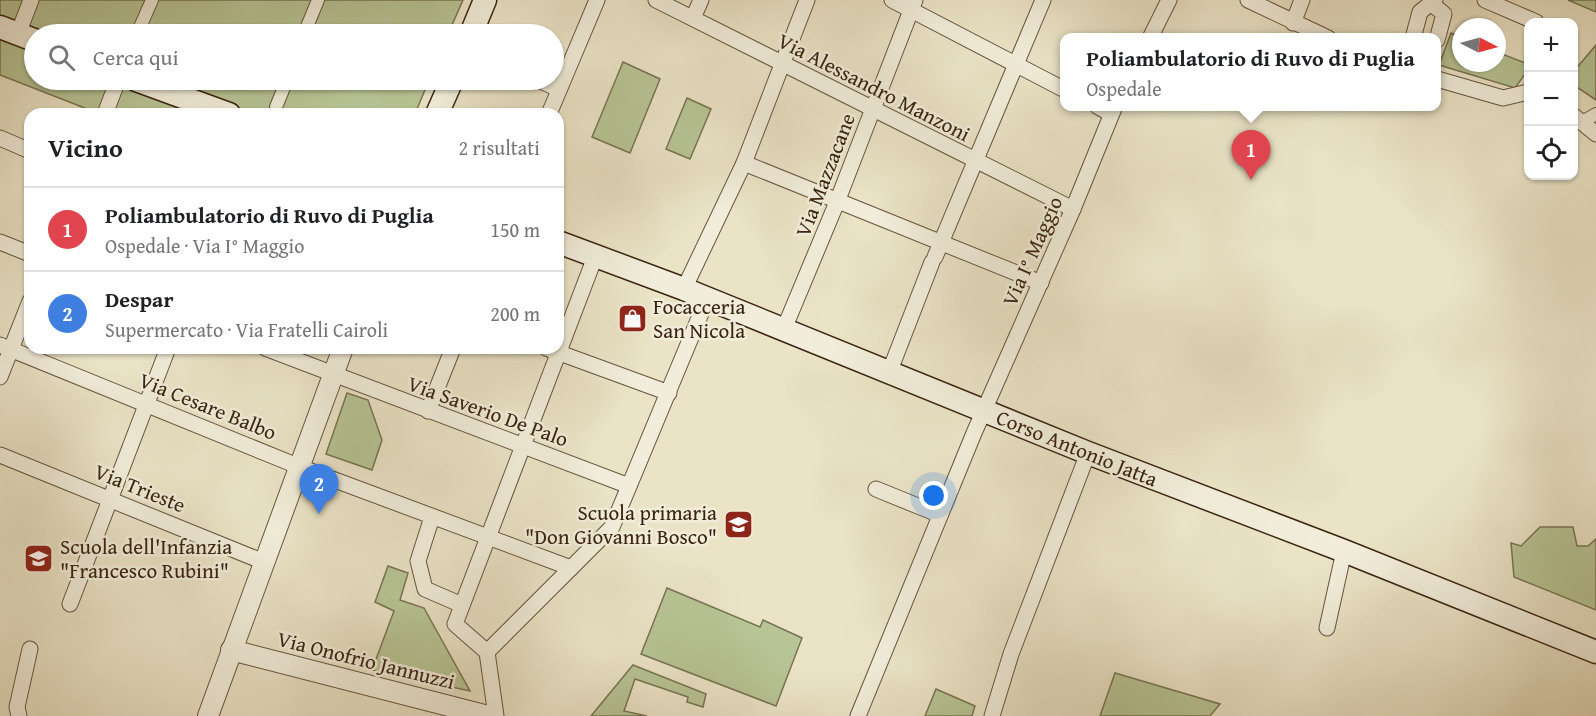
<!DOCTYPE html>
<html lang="it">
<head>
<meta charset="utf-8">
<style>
  :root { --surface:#fff; --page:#f6f6f6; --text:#202124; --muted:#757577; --line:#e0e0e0; --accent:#2563eb }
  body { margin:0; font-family:"Gentium Book Plus",serif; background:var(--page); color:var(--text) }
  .controls { position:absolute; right:18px; top:18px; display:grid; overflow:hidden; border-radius:12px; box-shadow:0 2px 4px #0004 }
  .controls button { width:54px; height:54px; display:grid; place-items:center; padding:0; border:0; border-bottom:2px solid var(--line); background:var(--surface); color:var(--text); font:30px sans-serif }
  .compass { position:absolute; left:1452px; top:18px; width:54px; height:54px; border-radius:50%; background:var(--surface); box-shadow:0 2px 4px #0004; rotate:96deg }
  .you { position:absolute; left:934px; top:496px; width:21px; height:21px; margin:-15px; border:4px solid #fff; border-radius:50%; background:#1a73e8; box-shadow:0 0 0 9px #1a73e833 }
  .badge { display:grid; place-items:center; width:39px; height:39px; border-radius:50%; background:var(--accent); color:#fff; font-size:20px; font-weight:700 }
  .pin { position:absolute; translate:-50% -50px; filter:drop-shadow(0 2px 3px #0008) }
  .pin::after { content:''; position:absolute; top:32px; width:21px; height:18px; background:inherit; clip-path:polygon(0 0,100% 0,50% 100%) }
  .popup { position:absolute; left:1060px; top:33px; width:381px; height:78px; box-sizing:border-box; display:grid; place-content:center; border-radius:12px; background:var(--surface); filter:drop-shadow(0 2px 4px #0005); font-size:20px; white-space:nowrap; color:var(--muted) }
  .popup b { font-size:22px; color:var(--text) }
  .popup::after { content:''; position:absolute; left:50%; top:100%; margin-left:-12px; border:12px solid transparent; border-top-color:var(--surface) }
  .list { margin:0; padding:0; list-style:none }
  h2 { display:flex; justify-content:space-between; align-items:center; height:78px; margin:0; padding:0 24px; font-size:26px }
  h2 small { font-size:20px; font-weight:400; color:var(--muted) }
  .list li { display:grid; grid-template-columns:39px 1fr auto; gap:18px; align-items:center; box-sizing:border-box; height:84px; padding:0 24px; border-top:2px solid var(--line) }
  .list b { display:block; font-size:22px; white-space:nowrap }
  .list p { margin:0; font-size:20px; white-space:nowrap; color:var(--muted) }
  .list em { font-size:20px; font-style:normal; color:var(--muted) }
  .icon { flex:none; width:33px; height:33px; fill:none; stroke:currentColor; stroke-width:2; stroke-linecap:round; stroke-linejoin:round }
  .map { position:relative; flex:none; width:1596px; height:716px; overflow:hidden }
  .search { position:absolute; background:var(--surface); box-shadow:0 2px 4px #0004; left:24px; top:24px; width:540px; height:66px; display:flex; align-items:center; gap:15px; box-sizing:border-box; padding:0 21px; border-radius:33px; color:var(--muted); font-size:22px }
  .panel { position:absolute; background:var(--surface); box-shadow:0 2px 4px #0004; left:24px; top:108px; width:540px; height:246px; border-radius:18px }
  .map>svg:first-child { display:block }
  .green { fill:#b7c495; stroke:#787452; stroke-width:1.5 }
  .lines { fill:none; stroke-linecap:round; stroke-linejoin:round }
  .pedestrian-casing { stroke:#66543e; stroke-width:14 }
  .minor-casing { stroke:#66543e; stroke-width:17 }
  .tertiary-casing { stroke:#66543e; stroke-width:22 }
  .secondary-casing { stroke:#3a2410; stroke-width:25 }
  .pedestrian { stroke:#f1edda; stroke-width:12 }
  .minor { stroke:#f1edda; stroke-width:15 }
  .tertiary { stroke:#f1edda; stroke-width:20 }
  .secondary { stroke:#f1edda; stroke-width:22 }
  .labels { text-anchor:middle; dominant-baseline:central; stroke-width:5; stroke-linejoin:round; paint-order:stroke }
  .street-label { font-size:21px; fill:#3a2410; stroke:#f1edda }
  .poi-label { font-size:21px; fill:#3a2410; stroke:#f1edda; text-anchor:start }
</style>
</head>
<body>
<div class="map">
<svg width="1596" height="716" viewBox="0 0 1596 716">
  <rect width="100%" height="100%" fill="#eae3c6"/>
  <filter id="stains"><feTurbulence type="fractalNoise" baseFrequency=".00333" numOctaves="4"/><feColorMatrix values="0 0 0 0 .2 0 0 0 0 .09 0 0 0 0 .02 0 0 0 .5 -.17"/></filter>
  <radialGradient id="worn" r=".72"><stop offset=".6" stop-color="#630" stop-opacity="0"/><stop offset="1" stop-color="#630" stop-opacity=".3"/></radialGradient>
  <g class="green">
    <path d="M0,0H463L448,34H34V80H429L415,114H100L0,75Z"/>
    <path d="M1568,0H1596V12Z"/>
    <path d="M1451,33L1461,37V63H1497V52L1528,64V70L1515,88L1439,65Z"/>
    <path d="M1596,45V100L1574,85V71Z"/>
    <path d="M623,62L660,79L630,153L592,137Z"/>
    <path d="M687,98L711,109L690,159L666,149Z"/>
    <path d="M347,393L368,400L382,440L372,470L326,454Z"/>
    <path d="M1540,527H1573L1577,546H1588L1596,539V610L1514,577L1511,543L1521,546Z"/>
    <path d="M388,566L408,573L400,600L424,608L470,691L372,670L394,611L375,602Z"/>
    <path d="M667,588L760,627L763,620L802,638L776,706L641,654Z"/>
    <path d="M633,665L706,694L703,707L687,702L688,697L635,679L624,711L647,716H591Z"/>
    <path d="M1115,673L1220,704L1210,716H1100Z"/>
    <path d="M936,689L975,706L972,716H925Z"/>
  </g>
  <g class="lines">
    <defs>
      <g id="pedestrian">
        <path d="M137,34L152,0"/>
        <path d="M304,34L318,0"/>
        <path d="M276,107L287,80"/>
        <path d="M1582,122L1596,114"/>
      </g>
      <g id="minor">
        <path d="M656,0L1073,209"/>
        <path d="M892,0L1065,90"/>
        <path d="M1248,0L1328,38"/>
        <path d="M1485,0L1536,22"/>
        <path d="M1432,4L1444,14L1437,40"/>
        <path d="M693,18L701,0"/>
        <path d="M1293,23L1302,0"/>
        <path d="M18,34L31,0"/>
        <path d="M1150,38L1169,0"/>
        <path d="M1413,38L1420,12L1435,0"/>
        <path d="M1437,79L1503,98L1528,92"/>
        <path d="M538,80L559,89"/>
        <path d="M1097,106L1111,114"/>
        <path d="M105,114L118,80"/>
        <path d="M549,114L597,0"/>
        <path d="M1574,116L1596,134"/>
        <path d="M0,138L30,151"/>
        <path d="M744,163L1041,283"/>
        <path d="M0,242L30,254"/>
        <path d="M935,257L1043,0"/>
        <path d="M684,289L744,163L807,0"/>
        <path d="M784,329L837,202L915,0"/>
        <path d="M0,345L300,467L571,568"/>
        <path d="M265,348L629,486"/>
        <path d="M546,348L669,393"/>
        <path d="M889,373L932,262"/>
        <path d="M0,377L30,301"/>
        <path d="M428,411L453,348"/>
        <path d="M0,455L264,562"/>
        <path d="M876,489L940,515"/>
        <path d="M432,517L418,561L425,589L462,605"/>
        <path d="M70,604L168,348"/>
        <path d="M1327,628L1344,551"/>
        <path d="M487,652L455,624L595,257"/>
        <path d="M19,716L17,707L30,649"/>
        <path d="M496,716L487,652L612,527L707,299"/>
        <path d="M858,716L974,433L1073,209L1115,106"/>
        <path d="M992,716L1011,654L1088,453"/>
      </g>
      <g id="tertiary">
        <path d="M231,650L488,716"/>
        <path d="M208,716L343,348"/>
      </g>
      <g id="secondary">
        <path d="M0,27L34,40"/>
        <path d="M471,34L485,0"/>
        <path d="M136,80L229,114"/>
        <path d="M437,114L452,80"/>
        <path d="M558,242L684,289L1088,453L1344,551L1596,652"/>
      </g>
    </defs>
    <use href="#pedestrian" class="pedestrian-casing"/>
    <use href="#minor" class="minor-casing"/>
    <use href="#tertiary" class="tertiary-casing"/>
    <use href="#secondary" class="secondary-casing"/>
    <use href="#pedestrian" class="pedestrian"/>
    <use href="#minor" class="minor"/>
    <use href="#tertiary" class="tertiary"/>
    <use href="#secondary" class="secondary"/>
  </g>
  <defs>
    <symbol id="shop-square" viewBox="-11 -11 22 22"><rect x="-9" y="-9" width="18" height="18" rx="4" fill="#8f2418" stroke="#f1edda"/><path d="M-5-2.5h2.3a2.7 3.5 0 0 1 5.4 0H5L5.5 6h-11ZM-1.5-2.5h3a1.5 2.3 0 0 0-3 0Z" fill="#fff"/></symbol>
    <symbol id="school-square" viewBox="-11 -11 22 22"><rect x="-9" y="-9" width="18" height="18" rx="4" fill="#8f2418" stroke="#f1edda"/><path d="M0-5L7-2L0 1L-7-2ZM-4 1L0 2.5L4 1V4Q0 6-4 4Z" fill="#fff"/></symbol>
  </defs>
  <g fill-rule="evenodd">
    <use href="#shop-square" x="616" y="302" width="33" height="33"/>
    <use href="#school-square" x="722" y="508" width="33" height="33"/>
    <use href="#school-square" x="22" y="542" width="33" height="33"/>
  </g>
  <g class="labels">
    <g class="street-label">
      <text transform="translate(874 87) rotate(27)">Via Alessandro Manzoni</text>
      <text transform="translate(825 175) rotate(-69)">Via Mazzacane</text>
      <text transform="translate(1032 251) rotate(-66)">Via I° Maggio</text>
      <text transform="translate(208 406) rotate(22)">Via Cesare Balbo</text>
      <text transform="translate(488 411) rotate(20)">Via Saverio De Palo</text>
      <text transform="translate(1077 448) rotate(22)">Corso Antonio Jatta</text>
      <text transform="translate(140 488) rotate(22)">Via Trieste</text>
      <text transform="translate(366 660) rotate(14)">Via Onofrio Jannuzzi</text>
    </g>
    <g class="poi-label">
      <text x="653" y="306">Focacceria<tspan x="653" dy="24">San Nicola</tspan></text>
      <text x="717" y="512" text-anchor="end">Scuola primaria<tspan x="717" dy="24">"Don Giovanni Bosco"</tspan></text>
      <text x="60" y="546">Scuola dell'Infanzia<tspan x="60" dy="24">"Francesco Rubini"</tspan></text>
    </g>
  </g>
  <rect width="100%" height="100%" filter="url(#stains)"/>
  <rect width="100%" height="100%" fill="url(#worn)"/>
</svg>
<div class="controls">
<button>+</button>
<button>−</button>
<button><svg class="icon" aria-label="locate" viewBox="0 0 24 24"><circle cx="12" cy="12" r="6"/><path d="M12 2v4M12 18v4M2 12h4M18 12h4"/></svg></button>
</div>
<svg class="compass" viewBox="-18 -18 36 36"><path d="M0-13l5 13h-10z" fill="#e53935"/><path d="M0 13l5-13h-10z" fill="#757577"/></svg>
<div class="you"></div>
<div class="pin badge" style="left:1251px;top:180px;background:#e0444e">1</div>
<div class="popup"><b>Poliambulatorio di Ruvo di Puglia</b>Ospedale</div>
<div class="pin badge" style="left:319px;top:514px;background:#3f7fe0">2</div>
<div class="search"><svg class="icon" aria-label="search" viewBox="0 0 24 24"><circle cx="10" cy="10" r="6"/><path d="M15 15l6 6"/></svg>Cerca qui</div>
<section class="panel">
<h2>Vicino<small>2 risultati</small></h2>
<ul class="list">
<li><span class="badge" style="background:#e0444e">1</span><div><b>Poliambulatorio di Ruvo di Puglia</b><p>Ospedale · Via I° Maggio</p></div><em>150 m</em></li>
<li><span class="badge" style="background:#3f7fe0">2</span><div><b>Despar</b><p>Supermercato · Via Fratelli Cairoli</p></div><em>200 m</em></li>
</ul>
</section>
</div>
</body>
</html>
